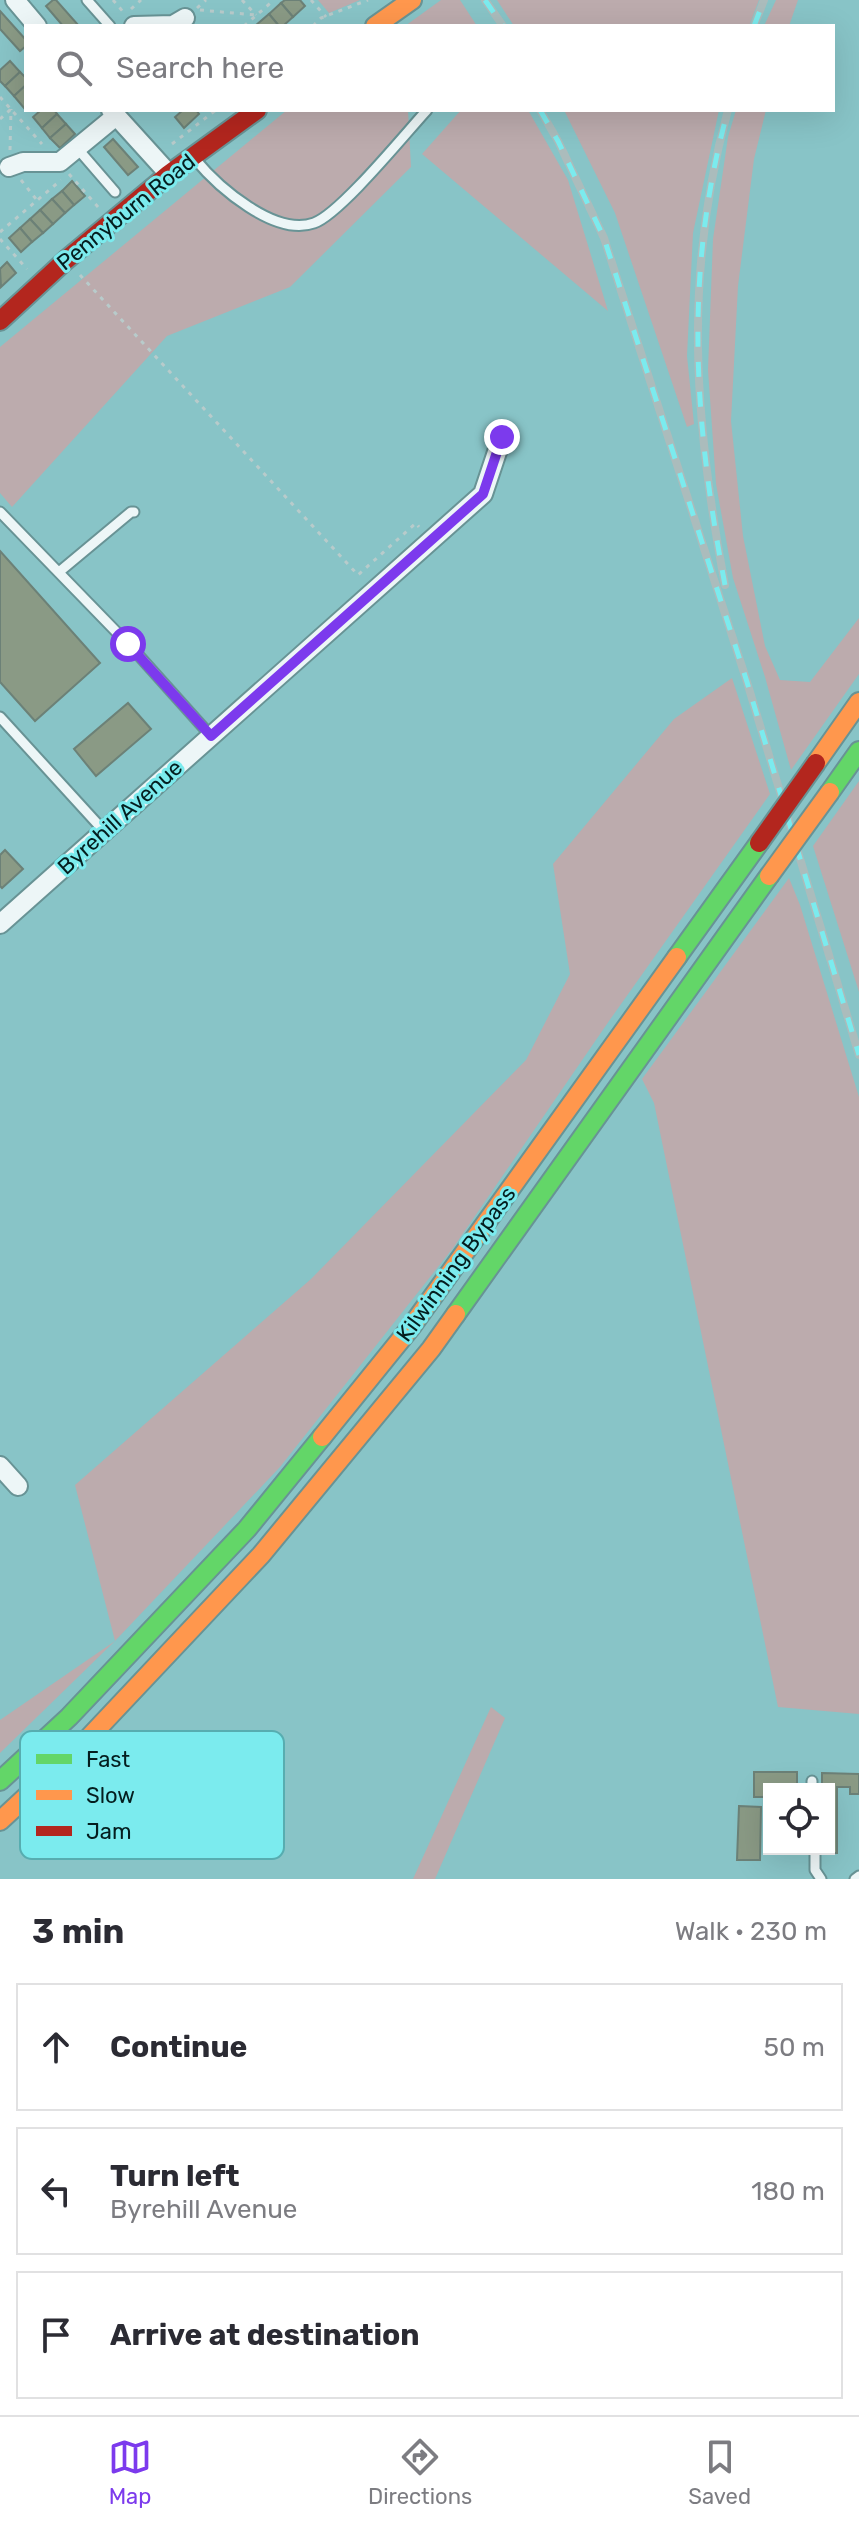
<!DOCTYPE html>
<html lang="en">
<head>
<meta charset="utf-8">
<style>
  :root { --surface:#fff; --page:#f7f7f7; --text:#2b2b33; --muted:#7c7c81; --line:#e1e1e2; --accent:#7c3aed }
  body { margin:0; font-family:Rubik,sans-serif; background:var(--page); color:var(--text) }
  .controls { position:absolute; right:24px; bottom:24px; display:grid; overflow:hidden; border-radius:0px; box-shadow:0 8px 32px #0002 }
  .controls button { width:72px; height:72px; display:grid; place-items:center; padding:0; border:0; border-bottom:2px solid var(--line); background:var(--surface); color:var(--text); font:40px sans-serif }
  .stop { position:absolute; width:24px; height:24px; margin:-18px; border:6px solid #7c3aed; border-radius:50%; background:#fff }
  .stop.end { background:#7c3aed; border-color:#fff; box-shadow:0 2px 8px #0008 }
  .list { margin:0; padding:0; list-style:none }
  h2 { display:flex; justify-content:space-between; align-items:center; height:104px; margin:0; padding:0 32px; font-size:34px }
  h2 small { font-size:26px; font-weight:400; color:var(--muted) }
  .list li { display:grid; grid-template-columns:52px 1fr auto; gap:24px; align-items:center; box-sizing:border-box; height:128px; margin:0 16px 16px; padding:0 16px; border:2px solid var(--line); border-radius:0px }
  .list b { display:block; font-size:30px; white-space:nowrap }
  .list p { margin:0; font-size:26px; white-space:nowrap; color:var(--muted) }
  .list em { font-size:26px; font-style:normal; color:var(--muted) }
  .icon { flex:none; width:44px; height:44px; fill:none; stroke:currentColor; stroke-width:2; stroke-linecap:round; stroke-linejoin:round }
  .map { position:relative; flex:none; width:859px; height:1879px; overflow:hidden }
  .search { position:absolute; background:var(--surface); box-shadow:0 8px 32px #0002; left:24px; right:24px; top:24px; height:88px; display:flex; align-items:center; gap:20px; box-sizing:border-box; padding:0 28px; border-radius:0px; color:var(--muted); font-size:30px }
  .sheet { height:536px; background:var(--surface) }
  nav { display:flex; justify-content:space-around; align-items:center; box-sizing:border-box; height:112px; border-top:2px solid var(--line); background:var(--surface); font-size:22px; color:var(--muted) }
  nav a { display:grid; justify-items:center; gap:4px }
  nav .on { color:var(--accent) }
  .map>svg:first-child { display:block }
  .green { fill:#bcabad }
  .building { fill:#8a9a85; stroke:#6c8177; stroke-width:2 }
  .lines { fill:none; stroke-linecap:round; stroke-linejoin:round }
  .lane-casing { stroke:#689395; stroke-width:13 }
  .street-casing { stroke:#689395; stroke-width:22 }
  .fast-casing { stroke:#689395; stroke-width:22 }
  .slow-casing { stroke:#689395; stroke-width:22 }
  .jam-casing { stroke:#689395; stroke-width:22 }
  .path { stroke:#b8cbcb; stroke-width:3; stroke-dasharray:4 6; stroke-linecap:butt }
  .lane { stroke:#edf6f7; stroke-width:9 }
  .street { stroke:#edf6f7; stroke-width:18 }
  .fast { stroke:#63d668; stroke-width:18 }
  .slow { stroke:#ff974d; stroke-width:18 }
  .jam { stroke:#b3261e; stroke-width:18 }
  .rail-casing { stroke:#abbcbc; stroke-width:8 }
  .rail { stroke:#7bebee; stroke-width:5; stroke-dasharray:15; stroke-linecap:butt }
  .slow-bridge-casing { stroke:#689395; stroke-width:22; stroke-linecap:butt }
  .jam-bridge-casing { stroke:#689395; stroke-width:22; stroke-linecap:butt }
  .slow-bridge { stroke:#ff974d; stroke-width:18 }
  .jam-bridge { stroke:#b3261e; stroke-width:18 }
  .route { stroke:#7c3aed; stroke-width:10 }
  .labels { text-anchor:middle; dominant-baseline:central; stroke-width:6; stroke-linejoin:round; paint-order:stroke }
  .street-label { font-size:22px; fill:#041d1e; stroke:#7bebee }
  .key { fill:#7bebee; stroke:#57adb0; stroke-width:2 }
  .key-label { font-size:22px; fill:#041d1e }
</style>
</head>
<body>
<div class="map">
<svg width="859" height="1879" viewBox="0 0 859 1879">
  <rect width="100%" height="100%" fill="#88c4c7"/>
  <g class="green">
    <path d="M318,0H360L329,13Z"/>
    <path d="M441,0H460L477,26H405Z"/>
    <path d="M497,0H759L749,26H514Z"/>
    <path d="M776,0H798L789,26H764Z"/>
    <path d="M287,110H408L411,167L290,287L167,336L12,507L0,493V347Z"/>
    <path d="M461,110H528L568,180L608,311L422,154Z"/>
    <path d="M564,110H719L693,233L687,356L694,424L687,427L615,213Z"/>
    <path d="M736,110H766L754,159L738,286L731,421L743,536L765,646L780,680L810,682L859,618V674L791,770L765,677L733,578L716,484L708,370L713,239L728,137Z"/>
    <path d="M732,678L770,794L609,1021L453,1248L280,1467L115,1641L0,1753V1720L115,1641L75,1485L311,1279L526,1060L570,974L553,864L674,719Z"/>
    <path d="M859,781V992L813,846Z"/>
    <path d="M789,878L800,905L859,1097V1714L778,1707L654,1103L642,1079Z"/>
    <path d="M491,1707L505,1718L435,1879H413Z"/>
  </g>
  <g class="building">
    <path d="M53,0H56L79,26H63L46,6Z"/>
    <path d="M285,0H300L305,6L293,17L281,3Z"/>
    <path d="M281,3L293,17L283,26H279L269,14Z"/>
    <path d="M0,11L26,40V46L20,51L0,29Z"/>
    <path d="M269,14L279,26H255Z"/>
    <path d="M10,61L20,72L5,86L0,81V70Z"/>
    <path d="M20,72L26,78V85L14,96L5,86Z"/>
    <path d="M26,85V106L24,108L14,96Z"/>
    <path d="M41,110H54L57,114L42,128L33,117Z"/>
    <path d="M183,110H196L199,114L184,128L175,117Z"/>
    <path d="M57,114L66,124L50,138L42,128Z"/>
    <path d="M66,124L75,134L60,148L50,138Z"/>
    <path d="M113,139L138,167L128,175L104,147Z"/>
    <path d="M72,181L85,196L74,205L62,191Z"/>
    <path d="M62,191L74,205L65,213L52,199Z"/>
    <path d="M52,199L65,213L53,224L40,210Z"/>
    <path d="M40,210L53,224L43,233L30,219Z"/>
    <path d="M30,219L43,233L32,242L20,228Z"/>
    <path d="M20,228L32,242L21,252L9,238Z"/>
    <path d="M7,262L16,273L1,287L0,269Z"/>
    <path d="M0,551L100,663L35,721L0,682Z"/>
    <path d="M128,703L151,729L96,776L74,749Z"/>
    <path d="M5,850L23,869L2,888L0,886V855Z"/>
    <path d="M754,1772H797V1789H769V1797H754Z"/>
    <path d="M822,1773L859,1774V1794H850V1787H837V1853H826V1849H829V1789H822Z"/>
    <path d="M739,1806L761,1807L760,1860H737Z"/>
    <path d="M790,1849H809V1854L790,1853Z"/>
  </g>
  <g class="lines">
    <defs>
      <g id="lane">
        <path d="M87,0L110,26"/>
        <path d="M77,148L115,192"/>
        <path d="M195,159C218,187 275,237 314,223C340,214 405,134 427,110"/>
        <path d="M0,512L133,649L211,736"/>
        <path d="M59,572L131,512H134"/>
        <path d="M0,717L104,831"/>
        <path d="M812,1781V1789"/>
        <path d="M815,1849V1870L821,1879"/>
        <path d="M855,1879L859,1876"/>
      </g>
      <g id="street">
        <path d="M15,0L37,26"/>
        <path d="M134,26L173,25L185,18"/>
        <path d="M111,110L169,174"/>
        <path d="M9,167L23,162H60L116,116"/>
        <path d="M0,924L483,494L502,437"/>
        <path d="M0,1466L18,1486"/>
      </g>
      <g id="fast">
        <path d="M830,792L859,751"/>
        <path d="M677,957L759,843"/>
        <path d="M456,1314L769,876"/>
        <path d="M0,1781L69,1717L247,1529L322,1437"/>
      </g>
      <g id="slow">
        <path d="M375,26L412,0"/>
        <path d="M816,763L859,702"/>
        <path d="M322,1437L411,1327L677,957"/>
        <path d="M0,1821L82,1745L261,1555L431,1349L456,1314"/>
      </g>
      <path id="jam" d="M0,321L66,260L169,174L257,110"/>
    </defs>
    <use href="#lane" class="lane-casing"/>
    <use href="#street" class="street-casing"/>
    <use href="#fast" class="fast-casing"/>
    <use href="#slow" class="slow-casing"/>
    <use href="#jam" class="jam-casing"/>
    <g class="path">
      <path d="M113,0L125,14"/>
      <path d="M242,0L256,15"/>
      <path d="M311,0L326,17"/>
      <path d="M197,8L206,0"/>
      <path d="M131,9L141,0"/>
      <path d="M200,10L256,15"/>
      <path d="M244,26L274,0"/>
      <path d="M313,26L321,18L368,0"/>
      <path d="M0,97L42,144"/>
      <path d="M0,119L11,109"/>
      <path d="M172,144L216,110"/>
      <path d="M10,150L11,109"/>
      <path d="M69,174L98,207"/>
      <path d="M21,180L36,199"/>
      <path d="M0,232L61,180"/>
      <path d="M0,239L27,269"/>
      <path d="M80,275L358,575L416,523L419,527"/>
    </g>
    <use href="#lane" class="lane"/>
    <use href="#street" class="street"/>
    <use href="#fast" class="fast"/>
    <use href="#slow" class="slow"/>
    <use href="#jam" class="jam"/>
    <defs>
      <g id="rail">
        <path d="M485,0L503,26"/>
        <path d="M754,26L764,0"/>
        <path d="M540,110L558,141L604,238L747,682L859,1055"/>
        <path d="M725,585C694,421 683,273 728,110"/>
      </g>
    </defs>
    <use href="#rail" class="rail-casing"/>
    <use href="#rail" class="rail"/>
    <defs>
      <path id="slow-bridge" d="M769,876L830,792"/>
      <path id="jam-bridge" d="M759,843L816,763"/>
    </defs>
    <use href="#slow-bridge" class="slow-bridge-casing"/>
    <use href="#jam-bridge" class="jam-bridge-casing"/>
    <use href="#slow-bridge" class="slow-bridge"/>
    <use href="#jam-bridge" class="jam-bridge"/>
  </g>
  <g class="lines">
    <path class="route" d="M128,644L211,736L483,494L502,437"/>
  </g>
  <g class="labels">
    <g class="street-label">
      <text transform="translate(126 212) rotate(-39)">Pennyburn Road</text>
      <text transform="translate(120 817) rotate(-42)">Byrehill Avenue</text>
      <text transform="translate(456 1264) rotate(-54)">Kilwinning Bypass</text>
    </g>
  </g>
  <rect x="20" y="1731" width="264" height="128" rx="12" class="key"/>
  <rect x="36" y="1754" width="36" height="10" fill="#63d668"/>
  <rect x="36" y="1790" width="36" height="10" fill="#ff974d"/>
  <rect x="36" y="1826" width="36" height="10" fill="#b3261e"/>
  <g class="key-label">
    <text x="86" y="1767">Fast</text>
    <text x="86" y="1803">Slow</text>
    <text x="86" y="1839">Jam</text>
  </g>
</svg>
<div class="controls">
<button><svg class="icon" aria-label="locate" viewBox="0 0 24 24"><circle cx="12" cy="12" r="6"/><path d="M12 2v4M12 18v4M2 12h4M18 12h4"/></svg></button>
</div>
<div class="stop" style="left:128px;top:644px"></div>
<div class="stop end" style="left:502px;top:437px"></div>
<div class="search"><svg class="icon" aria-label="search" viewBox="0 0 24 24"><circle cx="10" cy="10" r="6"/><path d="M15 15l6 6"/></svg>Search here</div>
</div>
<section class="sheet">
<h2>3 min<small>Walk · 230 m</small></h2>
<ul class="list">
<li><svg class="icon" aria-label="ahead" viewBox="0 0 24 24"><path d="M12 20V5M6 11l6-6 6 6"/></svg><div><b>Continue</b></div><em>50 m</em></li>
<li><svg class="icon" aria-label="left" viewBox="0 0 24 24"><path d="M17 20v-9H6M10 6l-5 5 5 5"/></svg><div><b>Turn left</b><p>Byrehill Avenue</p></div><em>180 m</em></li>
<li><svg class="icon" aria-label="arrive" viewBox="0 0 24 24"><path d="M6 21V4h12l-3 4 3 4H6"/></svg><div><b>Arrive at destination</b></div></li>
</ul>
</section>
<nav>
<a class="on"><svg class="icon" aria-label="map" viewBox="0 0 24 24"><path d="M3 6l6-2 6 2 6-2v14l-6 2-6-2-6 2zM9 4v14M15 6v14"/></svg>Map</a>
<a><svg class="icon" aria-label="directions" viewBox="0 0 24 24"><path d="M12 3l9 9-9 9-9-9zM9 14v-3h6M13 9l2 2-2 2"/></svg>Directions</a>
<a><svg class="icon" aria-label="saved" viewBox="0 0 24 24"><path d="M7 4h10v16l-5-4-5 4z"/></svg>Saved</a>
</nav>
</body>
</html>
